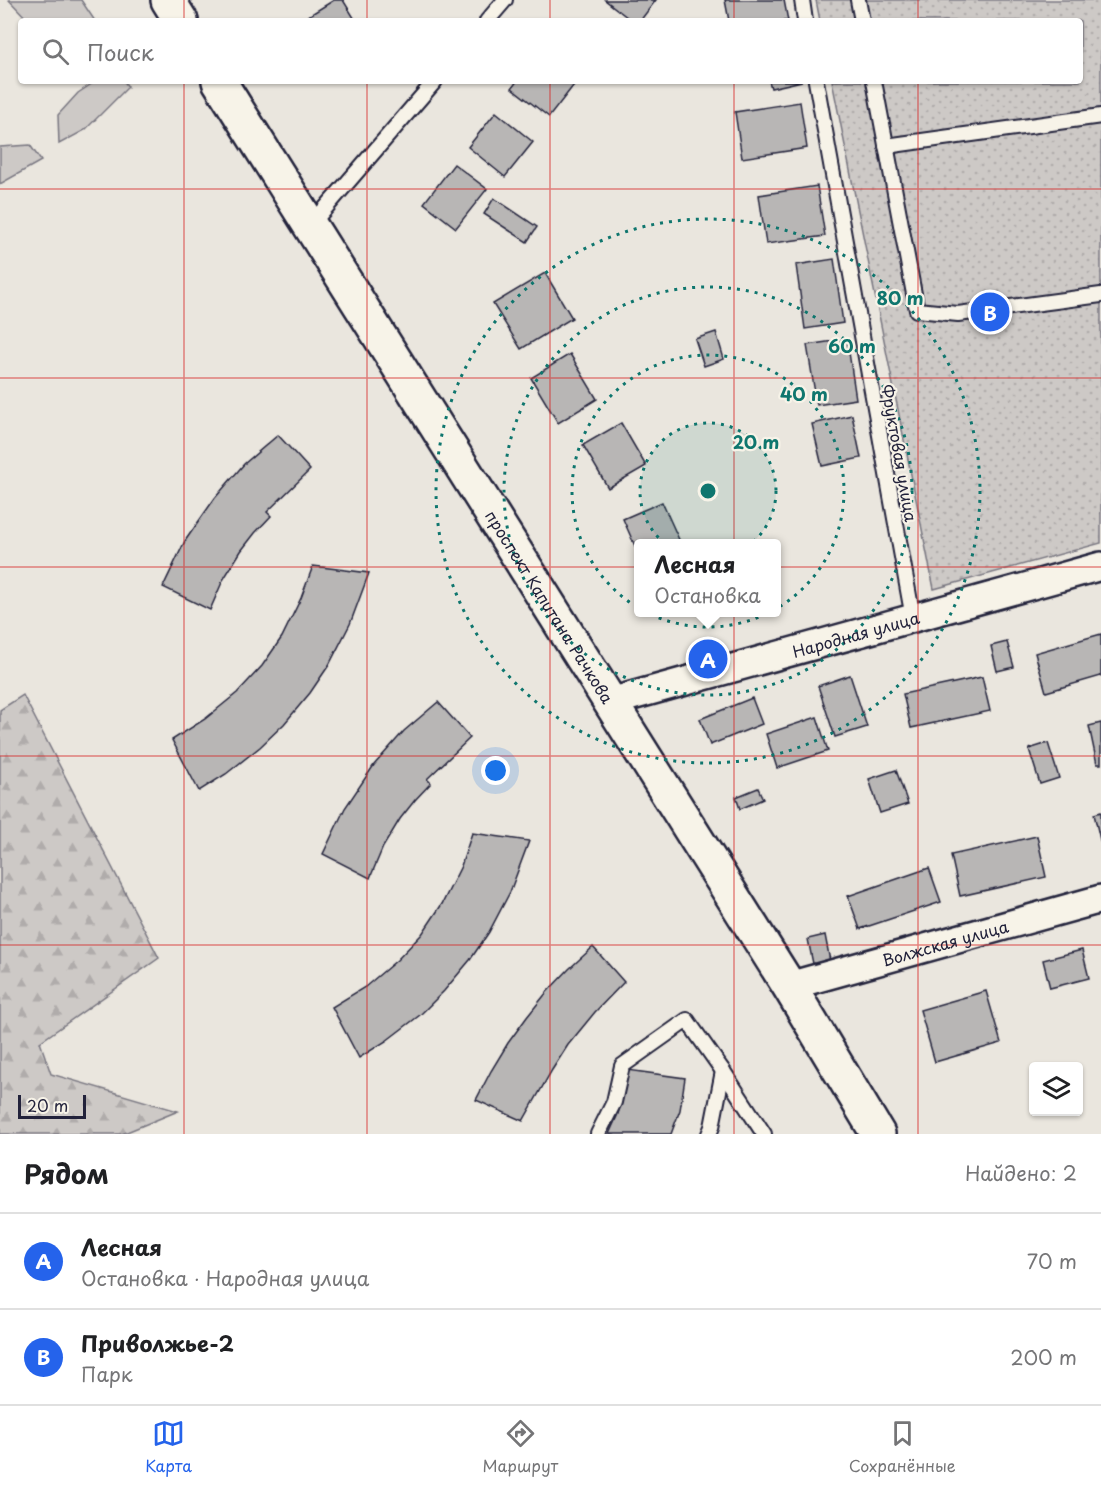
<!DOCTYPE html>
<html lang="ru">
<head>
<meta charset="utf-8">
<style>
  :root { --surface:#fff; --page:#f6f6f6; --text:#202124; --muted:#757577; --line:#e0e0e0; --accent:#2563eb }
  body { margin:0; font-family:"Playpen Sans",sans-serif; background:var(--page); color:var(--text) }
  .controls { position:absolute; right:18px; bottom:18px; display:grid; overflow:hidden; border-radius:6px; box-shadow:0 2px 4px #0004 }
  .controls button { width:54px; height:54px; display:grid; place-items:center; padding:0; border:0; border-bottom:2px solid var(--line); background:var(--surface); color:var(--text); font:30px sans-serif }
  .scale { position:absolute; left:18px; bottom:15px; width:68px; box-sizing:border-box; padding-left:6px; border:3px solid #22223b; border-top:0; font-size:16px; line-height:21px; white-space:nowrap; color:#22223b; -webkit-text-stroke:4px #f7f3e8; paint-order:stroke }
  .you { position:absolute; left:496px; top:771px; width:21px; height:21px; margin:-15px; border:4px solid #fff; border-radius:50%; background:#1a73e8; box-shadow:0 0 0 9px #1a73e833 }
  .badge { display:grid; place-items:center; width:39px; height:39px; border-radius:50%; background:var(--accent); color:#fff; font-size:20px; font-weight:700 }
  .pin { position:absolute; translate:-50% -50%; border:3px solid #fff; box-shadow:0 2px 6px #0006 }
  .popup { position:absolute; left:634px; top:539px; width:147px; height:78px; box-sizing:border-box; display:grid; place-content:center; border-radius:6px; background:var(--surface); filter:drop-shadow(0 2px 4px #0005); font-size:20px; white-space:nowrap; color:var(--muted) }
  .popup b { font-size:22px; color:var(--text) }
  .popup::after { content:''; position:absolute; left:50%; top:100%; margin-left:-12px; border:12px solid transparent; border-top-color:var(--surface) }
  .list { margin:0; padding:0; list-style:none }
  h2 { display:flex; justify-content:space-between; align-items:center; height:78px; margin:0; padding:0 24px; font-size:26px }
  h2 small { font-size:20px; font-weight:400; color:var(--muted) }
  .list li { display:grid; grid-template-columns:39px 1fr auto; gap:18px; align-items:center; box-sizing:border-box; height:96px; padding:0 24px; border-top:2px solid var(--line) }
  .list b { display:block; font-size:22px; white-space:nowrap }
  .list p { margin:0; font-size:20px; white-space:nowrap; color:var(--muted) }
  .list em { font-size:20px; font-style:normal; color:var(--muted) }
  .icon { flex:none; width:33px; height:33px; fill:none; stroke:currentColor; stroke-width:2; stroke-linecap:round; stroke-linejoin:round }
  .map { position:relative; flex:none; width:1101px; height:1134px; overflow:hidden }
  .search { position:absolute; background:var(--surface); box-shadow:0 2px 4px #0004; left:18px; right:18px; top:18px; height:66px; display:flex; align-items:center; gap:15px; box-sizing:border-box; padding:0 21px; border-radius:6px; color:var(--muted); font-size:22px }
  .sheet { height:270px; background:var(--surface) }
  nav { display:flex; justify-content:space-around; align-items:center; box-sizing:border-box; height:84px; border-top:2px solid var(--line); background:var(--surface); font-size:16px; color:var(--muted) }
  nav a { display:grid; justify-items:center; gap:3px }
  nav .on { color:var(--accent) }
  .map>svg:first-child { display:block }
  .grass { fill:#cdc9c6; stroke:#787680; stroke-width:1.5 }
  .forest { fill:url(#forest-firs); stroke:#787680; stroke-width:1.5 }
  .garden { fill:url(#garden-dots); stroke:#787680; stroke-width:1.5 }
  .building { fill:#b8b6b5; stroke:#22223b; stroke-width:1.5 }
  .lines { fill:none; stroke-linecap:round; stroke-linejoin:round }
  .lane-casing { stroke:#22223b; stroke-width:18 }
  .street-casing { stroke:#22223b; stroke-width:32 }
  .secondary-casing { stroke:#22223b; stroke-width:38 }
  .lane { stroke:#f7f3e8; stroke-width:14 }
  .street { stroke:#f7f3e8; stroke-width:27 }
  .secondary { stroke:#f7f3e8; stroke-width:33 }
  .grid { fill:none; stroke:#d62828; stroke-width:1.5; stroke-opacity:0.55 }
  .ring { fill:none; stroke:#0f766e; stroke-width:3; stroke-dasharray:3 6 }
  .labels { text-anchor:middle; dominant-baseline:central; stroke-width:4.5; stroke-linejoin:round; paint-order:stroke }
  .street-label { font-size:16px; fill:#22223b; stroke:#f7f3e8 }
  .centre { fill:#0f766e; stroke:#f7f3e8; stroke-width:3 }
  .ring-label { font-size:18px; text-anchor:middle; font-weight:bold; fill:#0f766e; stroke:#f7f3e8; stroke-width:4.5; stroke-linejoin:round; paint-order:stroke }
</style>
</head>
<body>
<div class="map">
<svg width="1101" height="1134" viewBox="0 0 1101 1134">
  <defs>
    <pattern id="forest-firs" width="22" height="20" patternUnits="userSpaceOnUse" patternTransform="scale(1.5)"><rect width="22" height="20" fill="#cdc9c6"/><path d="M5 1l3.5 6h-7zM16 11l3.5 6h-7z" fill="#b0acab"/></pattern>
    <pattern id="garden-dots" width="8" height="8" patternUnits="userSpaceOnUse" patternTransform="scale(1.5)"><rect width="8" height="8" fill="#cdc9c6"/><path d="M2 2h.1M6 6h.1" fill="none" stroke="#b0acab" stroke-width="1.8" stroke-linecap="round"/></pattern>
  </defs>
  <rect width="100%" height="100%" fill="#eae6de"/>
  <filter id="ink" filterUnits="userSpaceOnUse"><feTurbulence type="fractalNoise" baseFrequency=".0167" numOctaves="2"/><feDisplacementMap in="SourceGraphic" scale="12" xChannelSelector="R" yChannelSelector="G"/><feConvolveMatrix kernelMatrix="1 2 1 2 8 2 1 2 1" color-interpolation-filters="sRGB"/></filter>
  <g filter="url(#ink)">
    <g class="grass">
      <path d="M9,0H81L95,21H29Z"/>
      <path d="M96,81H124L128,87L85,130L59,144L58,115L78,93Z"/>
      <path d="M30,145L41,161L0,184V147Z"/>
    </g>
    <path class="forest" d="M23,695L159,958L40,1042L51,1074L178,1111L122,1134H0V710Z"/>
    <path class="garden" d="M816,0H1101V543L934,589L832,81H1080V21H820Z"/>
    <g class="building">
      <path d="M334,0H343L356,21H307L305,18Z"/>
      <path d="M605,0H656L640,21H632Z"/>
      <path d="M725,0H784L788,21H729Z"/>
      <path d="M517,81H577L549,117L512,88Z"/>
      <path d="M769,81H802L771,88Z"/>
      <path d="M800,102L807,148L742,158L735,112Z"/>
      <path d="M496,112L533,142L505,177L468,147Z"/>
      <path d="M454,164L487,189L456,228L424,203Z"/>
      <path d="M817,186L825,236L766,244L759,195Z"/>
      <path d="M494,198L537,227L527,242L484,214Z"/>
      <path d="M834,259L843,323L805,329L796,265Z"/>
      <path d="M545,273L572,318L521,349L493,304Z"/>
      <path d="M716,332L724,359L704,366L695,339Z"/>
      <path d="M847,339L856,399L817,405L807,345Z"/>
      <path d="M570,354L597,399L558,423L531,378Z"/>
      <path d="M852,415L861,458L822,466L812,424Z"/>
      <path d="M621,423L646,466L608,488L583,445Z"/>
      <path d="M278,435L310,470L267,512L271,516L255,533L241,551L223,580L210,610L163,587L185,541L215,498L244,464Z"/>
      <path d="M662,502L681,544H639V555L623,519Z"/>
      <path d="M313,566L369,573L350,624L329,665L310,693L284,724L260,747L226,774L199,791L172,740L205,719L237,693L262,666L282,637L301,598Z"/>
      <path d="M1101,634V676L1046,692L1035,653Z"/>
      <path d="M1007,642L1014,667L997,671L991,646Z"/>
      <path d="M850,675L867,727L835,737L818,686Z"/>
      <path d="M982,677L990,711L911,728L903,694Z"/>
      <path d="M752,698L762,724L710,745L700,719Z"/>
      <path d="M438,702L470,738L427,779L431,783L415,800L400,819L383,847L370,878L323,854L345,808L374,765L404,731Z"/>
      <path d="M817,717L828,751L777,768L766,734Z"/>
      <path d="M1101,723V764H1097L1089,726Z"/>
      <path d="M1048,743L1059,778L1040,784L1029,749Z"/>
      <path d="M896,770L908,804L880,813L869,779Z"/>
      <path d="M758,788L763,799L740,809L736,797Z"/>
      <path d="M1101,812V844L1094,814Z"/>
      <path d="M472,833L529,841L510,892L489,932L470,960L444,991L420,1015L386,1041L359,1058L332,1007L365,987L397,960L422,934L442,904L461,866Z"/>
      <path d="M1037,836L1046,877L960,896L951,855Z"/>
      <path d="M929,868L941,902L860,929L848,896Z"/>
      <path d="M825,935L830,961L813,964L808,939Z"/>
      <path d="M593,947L624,982L595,1012L568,1045L552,1070L523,1121L476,1100L491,1071L508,1043L527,1017L547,992L569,969Z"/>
      <path d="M1082,950L1089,978L1050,988L1043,960Z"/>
      <path d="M986,991L1001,1043L935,1062L920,1010Z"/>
      <path d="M627,1070L685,1078L680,1110L671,1134H609L618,1114L624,1092Z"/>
    </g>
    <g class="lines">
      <defs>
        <g id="lane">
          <path d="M802,0L805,21"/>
          <path d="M858,0L862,21"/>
          <path d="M487,21L505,0"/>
          <path d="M816,81L913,618"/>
          <path d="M874,81L917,310L958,314L1101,295"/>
          <path d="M886,146L1101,116"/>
          <path d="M310,226L435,81"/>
          <path d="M598,1134L614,1102L622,1066L687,1020L723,1071L764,1134"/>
          <path d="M709,1134L712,1127L723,1071"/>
        </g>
        <g id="street">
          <path id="s1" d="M610,702L1101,566"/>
          <path id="s2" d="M789,986L1101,899"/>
        </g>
        <g id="secondary">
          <path d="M168,0L181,21"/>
          <path id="s3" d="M219,81L789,986L878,1134"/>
        </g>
      </defs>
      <use href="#lane" class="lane-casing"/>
      <use href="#street" class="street-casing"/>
      <use href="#secondary" class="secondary-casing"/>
      <use href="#lane" class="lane"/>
      <use href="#street" class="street"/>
      <use href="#secondary" class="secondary"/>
    </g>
  </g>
  <path class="grid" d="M184,0V21M367,0V21M550,0V21M734,0V21M918,0V21M184,81V1134M367,81V1134M550,81V1134M734,81V1134M918,81V1134M0,189H1101M0,378H1101M0,567H1101M0,756H1101M0,945H1101"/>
  <circle cx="708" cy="491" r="68" fill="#0f766e" fill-opacity=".12"/>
  <g class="ring">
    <circle cx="708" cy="491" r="68"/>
    <circle cx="708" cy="491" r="136"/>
    <circle cx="708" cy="491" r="204"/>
    <circle cx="708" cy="491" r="272"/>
  </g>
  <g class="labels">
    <g class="street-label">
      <text transform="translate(900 453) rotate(80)">Фруктовая улица</text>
      <text stroke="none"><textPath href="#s3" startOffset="621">проспект Капитана Рачкова</textPath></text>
      <text stroke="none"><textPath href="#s1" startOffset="255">Народная улица</textPath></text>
      <text stroke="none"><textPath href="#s2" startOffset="162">Волжская улица</textPath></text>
    </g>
  </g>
  <circle cx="708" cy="491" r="9" class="centre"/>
  <g class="ring-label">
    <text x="900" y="305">80 m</text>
    <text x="852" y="353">60 m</text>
    <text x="804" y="401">40 m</text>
    <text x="756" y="449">20 m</text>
  </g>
</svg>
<div class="controls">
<button><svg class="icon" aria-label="layers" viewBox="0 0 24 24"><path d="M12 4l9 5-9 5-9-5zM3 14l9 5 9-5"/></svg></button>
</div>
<div class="scale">20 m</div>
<div class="you"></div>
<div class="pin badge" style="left:708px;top:659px">A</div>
<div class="popup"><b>Лесная</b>Остановка</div>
<div class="pin badge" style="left:990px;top:312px">B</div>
<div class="search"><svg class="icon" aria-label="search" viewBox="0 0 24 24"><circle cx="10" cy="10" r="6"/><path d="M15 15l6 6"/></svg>Поиск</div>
</div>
<section class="sheet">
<h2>Рядом<small>Найдено: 2</small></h2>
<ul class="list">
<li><span class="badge">A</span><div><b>Лесная</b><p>Остановка · Народная улица</p></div><em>70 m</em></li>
<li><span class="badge">B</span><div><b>Приволжье-2</b><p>Парк</p></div><em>200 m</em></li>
</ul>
</section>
<nav>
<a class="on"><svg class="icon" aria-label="map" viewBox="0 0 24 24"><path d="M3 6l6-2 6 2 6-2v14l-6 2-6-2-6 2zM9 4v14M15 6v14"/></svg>Карта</a>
<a><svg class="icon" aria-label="directions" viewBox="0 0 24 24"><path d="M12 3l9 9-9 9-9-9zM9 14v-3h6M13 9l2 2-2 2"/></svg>Маршрут</a>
<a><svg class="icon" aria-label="saved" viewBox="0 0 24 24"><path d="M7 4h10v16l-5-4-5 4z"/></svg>Сохранённые</a>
</nav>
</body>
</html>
